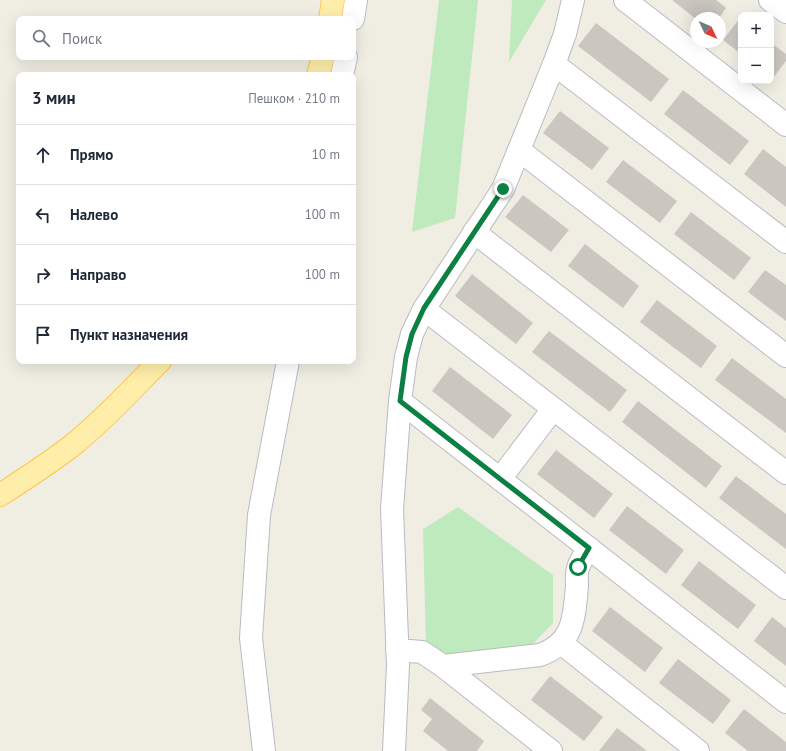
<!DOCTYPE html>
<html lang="ru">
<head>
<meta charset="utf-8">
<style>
  :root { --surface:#fff; --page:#f6f6f7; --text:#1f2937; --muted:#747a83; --line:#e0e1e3 }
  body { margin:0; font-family:"PT Sans",sans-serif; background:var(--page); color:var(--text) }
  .controls { position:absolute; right:12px; top:12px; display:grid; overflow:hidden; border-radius:8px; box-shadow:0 4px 16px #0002 }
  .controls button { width:36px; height:36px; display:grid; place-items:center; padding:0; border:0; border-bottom:1px solid var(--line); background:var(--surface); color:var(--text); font:20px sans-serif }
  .compass { position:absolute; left:690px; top:12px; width:36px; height:36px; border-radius:50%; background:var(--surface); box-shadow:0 4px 16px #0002; rotate:134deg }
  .stop { position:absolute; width:12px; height:12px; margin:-9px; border:3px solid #0b8043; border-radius:50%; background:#fff }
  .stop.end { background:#0b8043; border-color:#fff; box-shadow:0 1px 4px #0008 }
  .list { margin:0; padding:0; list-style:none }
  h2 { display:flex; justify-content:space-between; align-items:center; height:52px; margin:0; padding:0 16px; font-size:17px }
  h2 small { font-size:13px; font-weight:400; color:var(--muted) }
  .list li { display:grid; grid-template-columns:26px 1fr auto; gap:12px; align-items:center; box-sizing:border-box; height:60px; padding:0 16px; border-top:1px solid var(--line) }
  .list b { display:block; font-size:15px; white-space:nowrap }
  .list em { font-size:13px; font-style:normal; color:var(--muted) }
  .icon { flex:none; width:22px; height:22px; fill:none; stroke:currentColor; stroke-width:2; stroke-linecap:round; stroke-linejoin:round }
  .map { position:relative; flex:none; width:786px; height:751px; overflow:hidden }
  .search { position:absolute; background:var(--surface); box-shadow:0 4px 16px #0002; left:16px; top:16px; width:340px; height:44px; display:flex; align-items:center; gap:10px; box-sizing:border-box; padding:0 14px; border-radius:8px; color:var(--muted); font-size:15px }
  .panel { position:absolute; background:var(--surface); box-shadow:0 4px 16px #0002; left:16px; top:72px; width:340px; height:292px; border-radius:8px }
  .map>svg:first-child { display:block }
  .green { fill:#bfeabd }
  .building { fill:#cbc7c0 }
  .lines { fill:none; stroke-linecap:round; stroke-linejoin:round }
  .minor-casing { stroke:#b8bcc1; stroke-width:24 }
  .major-casing { stroke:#ffc74d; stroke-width:24 }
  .minor { stroke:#fff; stroke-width:22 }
  .major { stroke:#ffeea9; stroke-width:22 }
  .route { stroke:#0b8043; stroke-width:5 }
</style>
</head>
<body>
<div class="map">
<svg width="786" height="751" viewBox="0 0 786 751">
  <rect width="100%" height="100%" fill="#f0ede3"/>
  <g class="green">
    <path d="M439,0H478L455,218L412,232Z"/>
    <path d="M512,0H546L509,62Z"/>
    <path d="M458,507L553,575V623L532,645L449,655L426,645L423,529Z"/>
  </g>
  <g class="building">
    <path d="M672,0H716L726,8L719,18H696V19Z"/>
    <path d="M740,18L741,20V54L723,40Z"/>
    <path d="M596,23L669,79L651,102L578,46Z"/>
    <path d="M771,43L786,54V61L773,78L771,77Z"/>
    <path d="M683,90L749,141L730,165L664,114Z"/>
    <path d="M560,111L609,148L592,170L543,133Z"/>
    <path d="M763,149L786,167V207L744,174Z"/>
    <path d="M623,160L677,201L660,223L606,182Z"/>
    <path d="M523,195L569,230L551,252L505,217Z"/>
    <path d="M691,212L751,258L734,280L674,234Z"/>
    <path d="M585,244L639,286L623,308L568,266Z"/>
    <path d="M765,270L786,285V321L748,292Z"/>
    <path d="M472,274L533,323L516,344L455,296Z"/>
    <path d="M657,300L717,346L701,368L640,322Z"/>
    <path d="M549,331L627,390L610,412L532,352Z"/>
    <path d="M732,358L786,399V433L715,380Z"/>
    <path d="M450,367L512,415L493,439L432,391Z"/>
    <path d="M638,401L722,466L706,488L622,422Z"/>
    <path d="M556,450L613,494L594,518L537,474Z"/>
    <path d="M736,476L786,514V549L719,498Z"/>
    <path d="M627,506L684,550L666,574L609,530Z"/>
    <path d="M699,561L756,605L738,629L681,585Z"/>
    <path d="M610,607L663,648L645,672L592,631Z"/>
    <path d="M772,617L786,628V666L754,641Z"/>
    <path d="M678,659L731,700L713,724L659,683Z"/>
    <path d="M550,676L603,717L584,741L531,700Z"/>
    <path d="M430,698L484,741L477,751H448L423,731L432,719L421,710Z"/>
    <path d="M744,709L786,742V751H748L725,733Z"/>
    <path d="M617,728L638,744L647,751H599Z"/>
  </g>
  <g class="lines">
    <defs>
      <g id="minor">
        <path d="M625,0L786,125"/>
        <path d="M770,0L786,12"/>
        <path d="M353,19L356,0"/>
        <path d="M554,64L786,242"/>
        <path d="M342,75L346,57"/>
        <path d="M519,150L786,356"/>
        <path d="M474,232L786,473"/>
        <path d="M424,309L786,588"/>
        <path d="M400,401L786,702"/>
        <path d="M500,479L553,409"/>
        <path d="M561,643L698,751"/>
        <path d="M397,650L422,652L443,666L540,655C574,643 574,618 577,586C577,581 576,573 578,568C580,561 585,554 589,548"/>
        <path d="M443,666L551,751"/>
        <path d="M264,751L251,638L259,515L288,361"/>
        <path d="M394,751L398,665L392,509L400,401L406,357L412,334L424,309L503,189L554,64L565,34L573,0"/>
      </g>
      <g id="major">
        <path d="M330,19L333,0"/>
        <path d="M318,75L323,57"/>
        <path d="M0,495C25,479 50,463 74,444C105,419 132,389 160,361"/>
      </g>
    </defs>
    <use href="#minor" class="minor-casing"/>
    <use href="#major" class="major-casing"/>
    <use href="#minor" class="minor"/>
    <use href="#major" class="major"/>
  </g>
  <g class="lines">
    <path class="route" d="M503,189L424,308L412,334L406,357L400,401L589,548L578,567"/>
  </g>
</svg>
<div class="controls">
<button>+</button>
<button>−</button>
</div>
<svg class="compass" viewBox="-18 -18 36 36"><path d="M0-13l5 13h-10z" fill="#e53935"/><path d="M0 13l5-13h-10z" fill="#747a83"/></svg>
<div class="stop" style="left:578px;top:567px"></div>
<div class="stop end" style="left:503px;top:189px"></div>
<div class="search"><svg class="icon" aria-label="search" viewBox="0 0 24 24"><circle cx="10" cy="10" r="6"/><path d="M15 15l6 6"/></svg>Поиск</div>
<section class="panel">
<h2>3 мин<small>Пешком · 210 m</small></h2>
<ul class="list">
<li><svg class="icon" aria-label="ahead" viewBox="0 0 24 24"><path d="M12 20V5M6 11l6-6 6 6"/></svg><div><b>Прямо</b></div><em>10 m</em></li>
<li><svg class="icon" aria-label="left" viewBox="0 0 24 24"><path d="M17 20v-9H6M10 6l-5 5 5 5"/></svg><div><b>Налево</b></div><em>100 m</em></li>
<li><svg class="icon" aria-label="right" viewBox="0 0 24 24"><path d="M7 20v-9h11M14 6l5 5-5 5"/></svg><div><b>Направо</b></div><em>100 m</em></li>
<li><svg class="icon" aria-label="arrive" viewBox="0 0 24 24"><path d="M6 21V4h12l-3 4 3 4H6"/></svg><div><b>Пункт назначения</b></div></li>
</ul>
</section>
</div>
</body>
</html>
